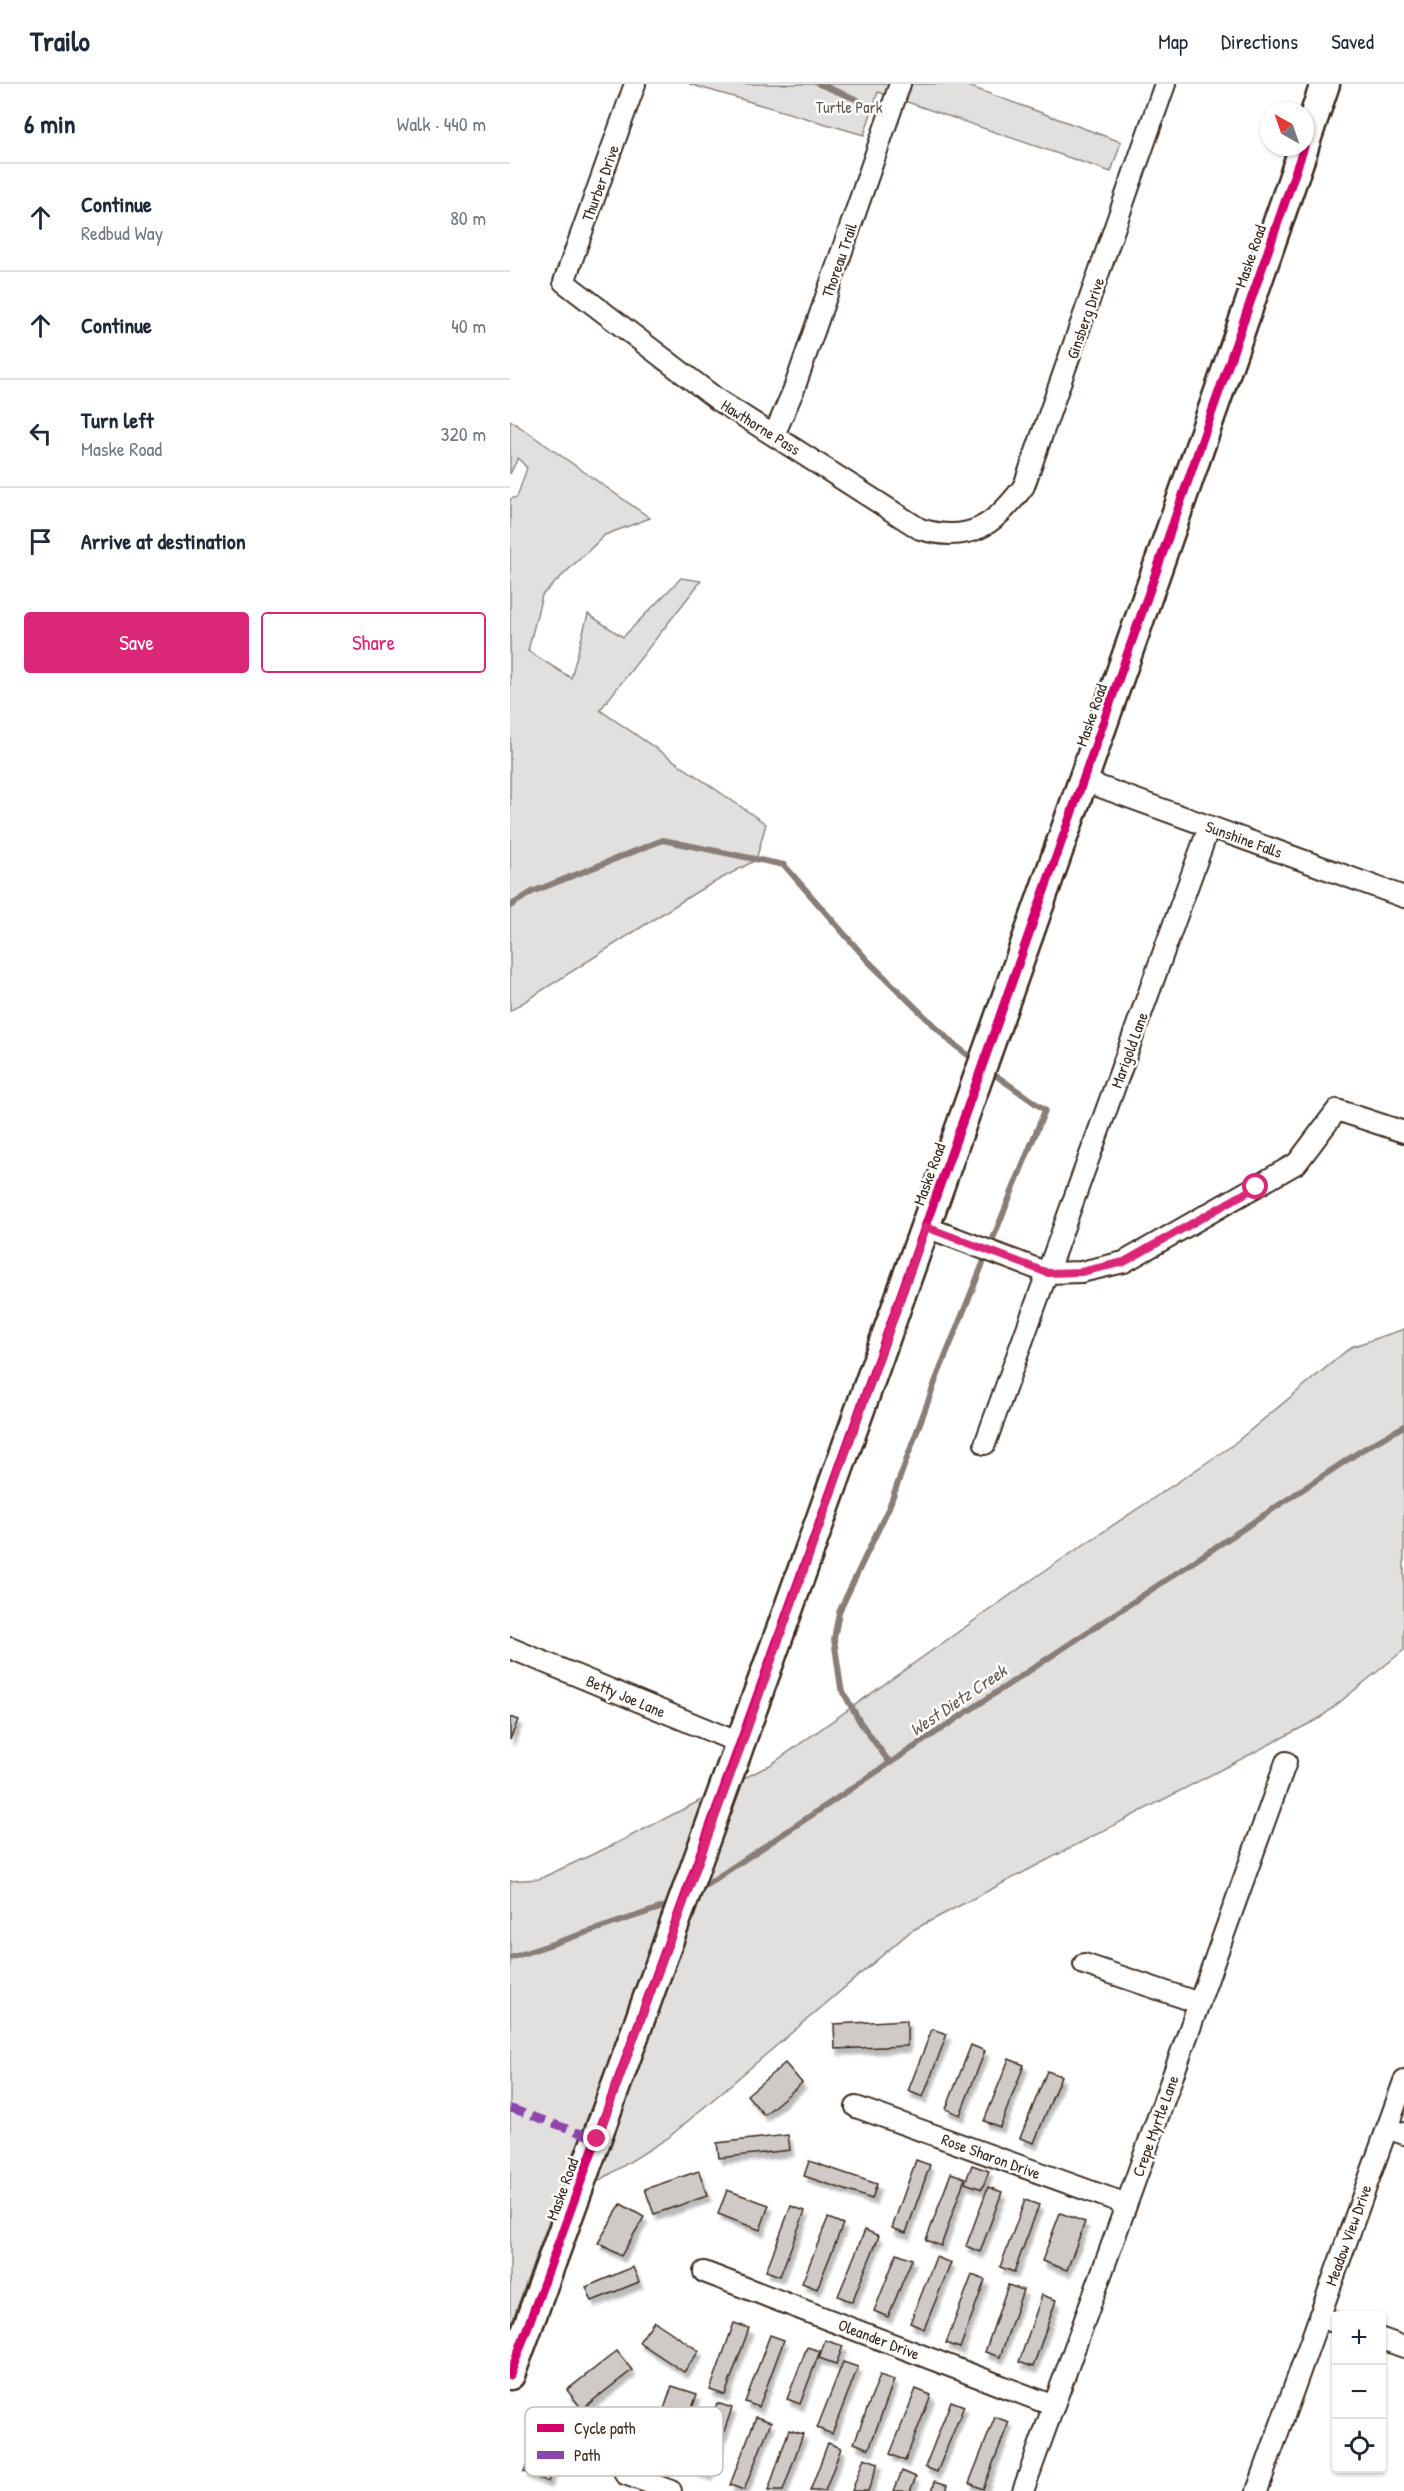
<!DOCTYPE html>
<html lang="en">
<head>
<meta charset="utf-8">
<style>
  :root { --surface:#fff; --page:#f2f2f3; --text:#1f2937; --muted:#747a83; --line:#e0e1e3; --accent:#db2777 }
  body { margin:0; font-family:"Patrick Hand",sans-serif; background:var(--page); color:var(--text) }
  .controls { position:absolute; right:18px; bottom:18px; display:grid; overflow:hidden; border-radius:6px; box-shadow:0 2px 4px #0004 }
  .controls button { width:54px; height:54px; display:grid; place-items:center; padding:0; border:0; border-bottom:2px solid var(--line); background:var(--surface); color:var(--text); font:30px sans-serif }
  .compass { position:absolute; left:750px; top:18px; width:54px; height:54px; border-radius:50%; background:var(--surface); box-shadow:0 2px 4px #0004; rotate:320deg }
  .stop { position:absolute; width:18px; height:18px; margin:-14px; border:4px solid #db2777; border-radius:50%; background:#fff }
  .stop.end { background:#db2777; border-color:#fff; box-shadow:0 2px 6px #0008 }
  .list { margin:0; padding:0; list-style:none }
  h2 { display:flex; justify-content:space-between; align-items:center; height:78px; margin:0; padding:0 24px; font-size:26px }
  h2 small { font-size:20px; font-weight:400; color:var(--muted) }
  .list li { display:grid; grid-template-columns:39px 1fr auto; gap:18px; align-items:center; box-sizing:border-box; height:108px; padding:0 24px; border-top:2px solid var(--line) }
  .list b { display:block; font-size:22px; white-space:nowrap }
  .list p { margin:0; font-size:20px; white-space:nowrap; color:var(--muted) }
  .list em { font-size:20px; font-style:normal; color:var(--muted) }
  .actions { display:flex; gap:12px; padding:18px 24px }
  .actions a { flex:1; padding:14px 0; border:2px solid var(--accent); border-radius:6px; text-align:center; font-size:21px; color:var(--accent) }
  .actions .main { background:var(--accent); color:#fff }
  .icon { flex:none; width:33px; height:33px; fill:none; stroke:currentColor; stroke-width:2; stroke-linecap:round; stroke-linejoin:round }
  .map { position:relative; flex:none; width:894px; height:2407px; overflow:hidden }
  header { display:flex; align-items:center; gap:36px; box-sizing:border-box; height:84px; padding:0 30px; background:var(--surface); border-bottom:2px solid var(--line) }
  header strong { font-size:28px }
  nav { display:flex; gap:33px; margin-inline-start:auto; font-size:21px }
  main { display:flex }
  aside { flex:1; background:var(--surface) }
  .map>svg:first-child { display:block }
  .green { fill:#e2e0de; stroke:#8e857e; stroke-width:1.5 }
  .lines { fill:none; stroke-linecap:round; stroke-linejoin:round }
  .stream { stroke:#887e77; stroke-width:6 }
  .building { fill:#cfcac7; stroke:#3b2a1e; stroke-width:1.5; filter:url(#shadow) }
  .street-casing { stroke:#3b2a1e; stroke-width:24 }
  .secondary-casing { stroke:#3b2a1e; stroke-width:33 }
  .street { stroke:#fff; stroke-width:20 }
  .secondary { stroke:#fff; stroke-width:28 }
  .quiet { stroke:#8e44ad; stroke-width:8; stroke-dasharray:15 8; stroke-linecap:butt }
  .cycleway-casing { stroke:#fff; stroke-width:13 }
  .cycleway { stroke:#d6006c; stroke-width:9 }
  .route { stroke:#db2777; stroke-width:8 }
  .labels { text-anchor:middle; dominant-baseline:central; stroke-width:5; stroke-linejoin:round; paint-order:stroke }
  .park-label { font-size:16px; fill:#65584e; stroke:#fff }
  .street-label { font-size:16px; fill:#3b2a1e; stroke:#fff }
  .water-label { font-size:18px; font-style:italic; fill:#685b52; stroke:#fff }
  .key { fill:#fff; stroke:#c4bfbc; stroke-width:1.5 }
  .key-label { font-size:16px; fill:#3b2a1e }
</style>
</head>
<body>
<header>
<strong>Trailo</strong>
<nav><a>Map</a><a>Directions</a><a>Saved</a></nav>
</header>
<main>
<aside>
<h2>6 min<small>Walk · 440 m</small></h2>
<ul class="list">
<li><svg class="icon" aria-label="ahead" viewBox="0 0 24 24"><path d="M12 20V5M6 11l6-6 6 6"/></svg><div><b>Continue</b><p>Redbud Way</p></div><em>80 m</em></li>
<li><svg class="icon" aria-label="ahead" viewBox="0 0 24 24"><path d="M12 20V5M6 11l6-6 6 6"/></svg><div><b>Continue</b></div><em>40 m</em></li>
<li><svg class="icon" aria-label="left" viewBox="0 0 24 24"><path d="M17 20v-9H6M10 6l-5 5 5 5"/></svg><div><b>Turn left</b><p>Maske Road</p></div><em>320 m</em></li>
<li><svg class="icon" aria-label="arrive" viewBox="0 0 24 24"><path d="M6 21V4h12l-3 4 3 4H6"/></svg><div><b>Arrive at destination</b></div></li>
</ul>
<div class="actions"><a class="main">Save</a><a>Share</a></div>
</aside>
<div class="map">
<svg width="894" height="2407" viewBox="0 0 894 2407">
  <defs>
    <filter id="shadow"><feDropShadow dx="3.5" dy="6" stdDeviation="1.5" flood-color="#0004"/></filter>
  </defs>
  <rect width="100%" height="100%" fill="#fff"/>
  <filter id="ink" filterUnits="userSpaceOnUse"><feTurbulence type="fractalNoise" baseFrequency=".0167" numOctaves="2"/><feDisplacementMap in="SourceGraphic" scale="12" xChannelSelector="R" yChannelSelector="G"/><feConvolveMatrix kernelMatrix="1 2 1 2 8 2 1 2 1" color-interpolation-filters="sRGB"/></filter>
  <g filter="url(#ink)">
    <g class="green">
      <path d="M179,0H453L611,58L601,88L368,8L354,51Z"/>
      <path d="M0,336L140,434L95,451L32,511L18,567L61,594L78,530L113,553L171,494L191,497L90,626L256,740L246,776L188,807L0,927V415L7,413L17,384L8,374L0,390Z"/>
      <path d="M894,1245V1566L810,1634L401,1847L158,2054L89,2097L54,2096L0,2243V1797L29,1795L103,1761L260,1681L530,1490L720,1363L841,1263Z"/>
    </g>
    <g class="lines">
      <g class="stream">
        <path d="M309,0L348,16"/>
        <path d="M0,822L22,808L153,756L274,781L358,877L442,959L458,971"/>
        <path d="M380,1679L350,1638L331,1604L324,1555L329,1528L379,1423L427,1293L535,1026L488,993"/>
        <path d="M187,1807L852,1366L894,1342"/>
        <path d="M0,1874L162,1820"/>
      </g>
    </g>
    <g class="building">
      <path d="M0,1633L8,1636L0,1656Z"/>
      <path d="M397,1936V1962L325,1965L324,1940Z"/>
      <path d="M422,1945L437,1950L413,2013L398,2007Z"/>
      <path d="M461,1961L475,1967L450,2031L436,2025Z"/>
      <path d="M499,1975L514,1981L490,2043L474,2037Z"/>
      <path d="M275,1979L292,1999L254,2031L237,2011Z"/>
      <path d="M537,1987L551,1992L524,2059L510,2054Z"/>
      <path d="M278,2051L280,2066L209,2074L207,2059Z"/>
      <path d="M406,2076L420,2081L396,2149L382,2144Z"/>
      <path d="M299,2077L367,2100L362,2115L294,2092Z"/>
      <path d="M462,2081L479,2087L472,2105L455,2099Z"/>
      <path d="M189,2087L197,2112L144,2130L135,2105Z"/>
      <path d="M441,2089L455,2094L431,2162L416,2156Z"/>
      <path d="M478,2103L492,2108L470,2168L456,2162Z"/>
      <path d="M217,2106L259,2121L250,2146L208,2130Z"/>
      <path d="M515,2116L529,2121L504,2188L490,2183Z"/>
      <path d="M111,2120L134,2133L111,2172L88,2159Z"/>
      <path d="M281,2122L295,2127L270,2192L256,2187Z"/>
      <path d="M550,2129L575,2138L557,2186L532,2177Z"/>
      <path d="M318,2134L333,2140L307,2205L292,2199Z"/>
      <path d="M355,2146L369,2152L342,2218L328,2212Z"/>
      <path d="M387,2169L402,2175L378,2233L364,2227Z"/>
      <path d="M426,2173L441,2179L414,2245L400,2239Z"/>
      <path d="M123,2183L129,2198L82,2217L76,2203Z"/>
      <path d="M462,2191L475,2196L450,2264L436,2259Z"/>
      <path d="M498,2201L513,2206L490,2273L475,2268Z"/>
      <path d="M532,2211L546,2216L523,2283L509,2278Z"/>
      <path d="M144,2237L189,2267L174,2288L129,2258Z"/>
      <path d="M224,2239L239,2244L215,2311L200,2306Z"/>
      <path d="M260,2251L274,2256L249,2323L235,2318Z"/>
      <path d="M315,2256L333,2262L326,2280L309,2274Z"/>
      <path d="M297,2263L310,2267L290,2320L277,2315Z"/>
      <path d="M107,2267L122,2286L72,2325L57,2306Z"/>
      <path d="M333,2278L348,2283L322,2350L307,2344Z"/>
      <path d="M370,2291L384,2296L359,2365L344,2359Z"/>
      <path d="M162,2302L187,2310L171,2357L146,2348Z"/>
      <path d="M406,2305L421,2311L395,2377L380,2370Z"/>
      <path d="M441,2317L454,2322L427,2388L415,2383Z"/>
      <path d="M207,2319L222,2324L199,2391L184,2386Z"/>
      <path d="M38,2330L62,2340L38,2398L14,2388Z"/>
      <path d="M246,2333L261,2338L234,2406L220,2401Z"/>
      <path d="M485,2333L499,2338L473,2405L459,2399Z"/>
      <path d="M279,2346L293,2350L273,2407H258Z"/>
      <path d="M318,2359L331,2364L315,2407H300Z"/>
      <path d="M354,2374L368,2379L358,2407H342Z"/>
      <path d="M392,2387L406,2393L400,2407H384Z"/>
      <path d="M425,2397L438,2401L436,2407H422Z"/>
    </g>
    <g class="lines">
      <defs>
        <g id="street">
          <path d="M125,0L54,198L208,316L410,445C460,460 485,441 514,402L655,0"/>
          <path d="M264,351L284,305L390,0"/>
          <path d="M574,697L894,813"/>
          <path d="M416,1143L538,1189L571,1188L614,1178L787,1079L827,1026L894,1048"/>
          <path d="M475,1360L699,743"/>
          <path d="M0,1564L232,1660"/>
          <path d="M574,1880L689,1919"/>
          <path d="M346,2023L616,2120"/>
          <path d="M877,2044L894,2050"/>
          <path d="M194,2188L544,2322"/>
          <path d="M809,2232L826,2239"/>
          <path d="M872,2255L894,2263"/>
          <path d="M115,2390L161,2407"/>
          <path d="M513,2407L776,1678"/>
          <path d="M747,2407L894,1997"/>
        </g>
        <g id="secondary">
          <path d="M795,59L815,0"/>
          <path d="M0,2291C272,1551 536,808 794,63"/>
        </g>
      </defs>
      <use href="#street" class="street-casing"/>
      <use href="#secondary" class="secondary-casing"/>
      <use href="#street" class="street"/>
      <use href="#secondary" class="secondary"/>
      <path class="quiet" d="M0,2024L87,2055"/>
      <defs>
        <path id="cycleway" d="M0,2291C272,1551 536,808 794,63"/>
      </defs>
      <use href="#cycleway" class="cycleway-casing"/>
      <use href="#cycleway" class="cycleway"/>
    </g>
  </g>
  <g class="lines" filter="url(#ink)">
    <path class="route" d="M87,2055L232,1660L416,1143L538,1189L571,1188L614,1178L746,1103"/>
  </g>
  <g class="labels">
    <g class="park-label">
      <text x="339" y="23">Turtle Park</text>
    </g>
    <g class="street-label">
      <text transform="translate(90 99) rotate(-70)">Thurber Drive</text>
      <text transform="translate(740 172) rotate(-71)">Maske Road</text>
      <text transform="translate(329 176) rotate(-71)">Thoreau Trail</text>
      <text transform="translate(575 234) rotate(-71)">Ginsberg Drive</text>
      <text transform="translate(251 343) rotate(32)">Hawthorne Pass</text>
      <text transform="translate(581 631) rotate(-71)">Maske Road</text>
      <text transform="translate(734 755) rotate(20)">Sunshine Falls</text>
      <text transform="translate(619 966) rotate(-70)">Marigold Lane</text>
      <text transform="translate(419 1090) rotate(-70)">Maske Road</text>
      <text transform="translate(116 1612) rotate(23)">Betty Joe Lane</text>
      <text transform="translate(645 2042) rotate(-70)">Crepe Myrtle Lane</text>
      <text transform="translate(481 2072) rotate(20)">Rose Sharon Drive</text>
      <text transform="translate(52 2105) rotate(-70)">Maske Road</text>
      <text transform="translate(838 2151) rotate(-70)">Meadow View Drive</text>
      <text transform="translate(369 2255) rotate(21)">Oleander Drive</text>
    </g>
    <g class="water-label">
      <text transform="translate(448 1616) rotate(-34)">West Dietz Creek</text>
    </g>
  </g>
  <rect x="15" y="2323" width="198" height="69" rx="9" class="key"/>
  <rect x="27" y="2340" width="27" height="8" fill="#d6006c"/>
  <rect x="27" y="2367" width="27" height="8" fill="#8e44ad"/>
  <g class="key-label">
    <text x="64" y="2350">Cycle path</text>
    <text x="64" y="2377">Path</text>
  </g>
</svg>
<div class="controls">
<button>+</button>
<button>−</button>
<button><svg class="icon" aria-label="locate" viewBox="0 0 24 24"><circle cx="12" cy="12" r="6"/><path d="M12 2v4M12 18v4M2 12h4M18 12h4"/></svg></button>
</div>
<svg class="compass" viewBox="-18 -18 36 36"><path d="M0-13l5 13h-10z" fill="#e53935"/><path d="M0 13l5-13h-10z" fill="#747a83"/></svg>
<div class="stop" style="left:746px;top:1103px"></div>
<div class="stop end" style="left:87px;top:2055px"></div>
</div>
</main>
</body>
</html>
